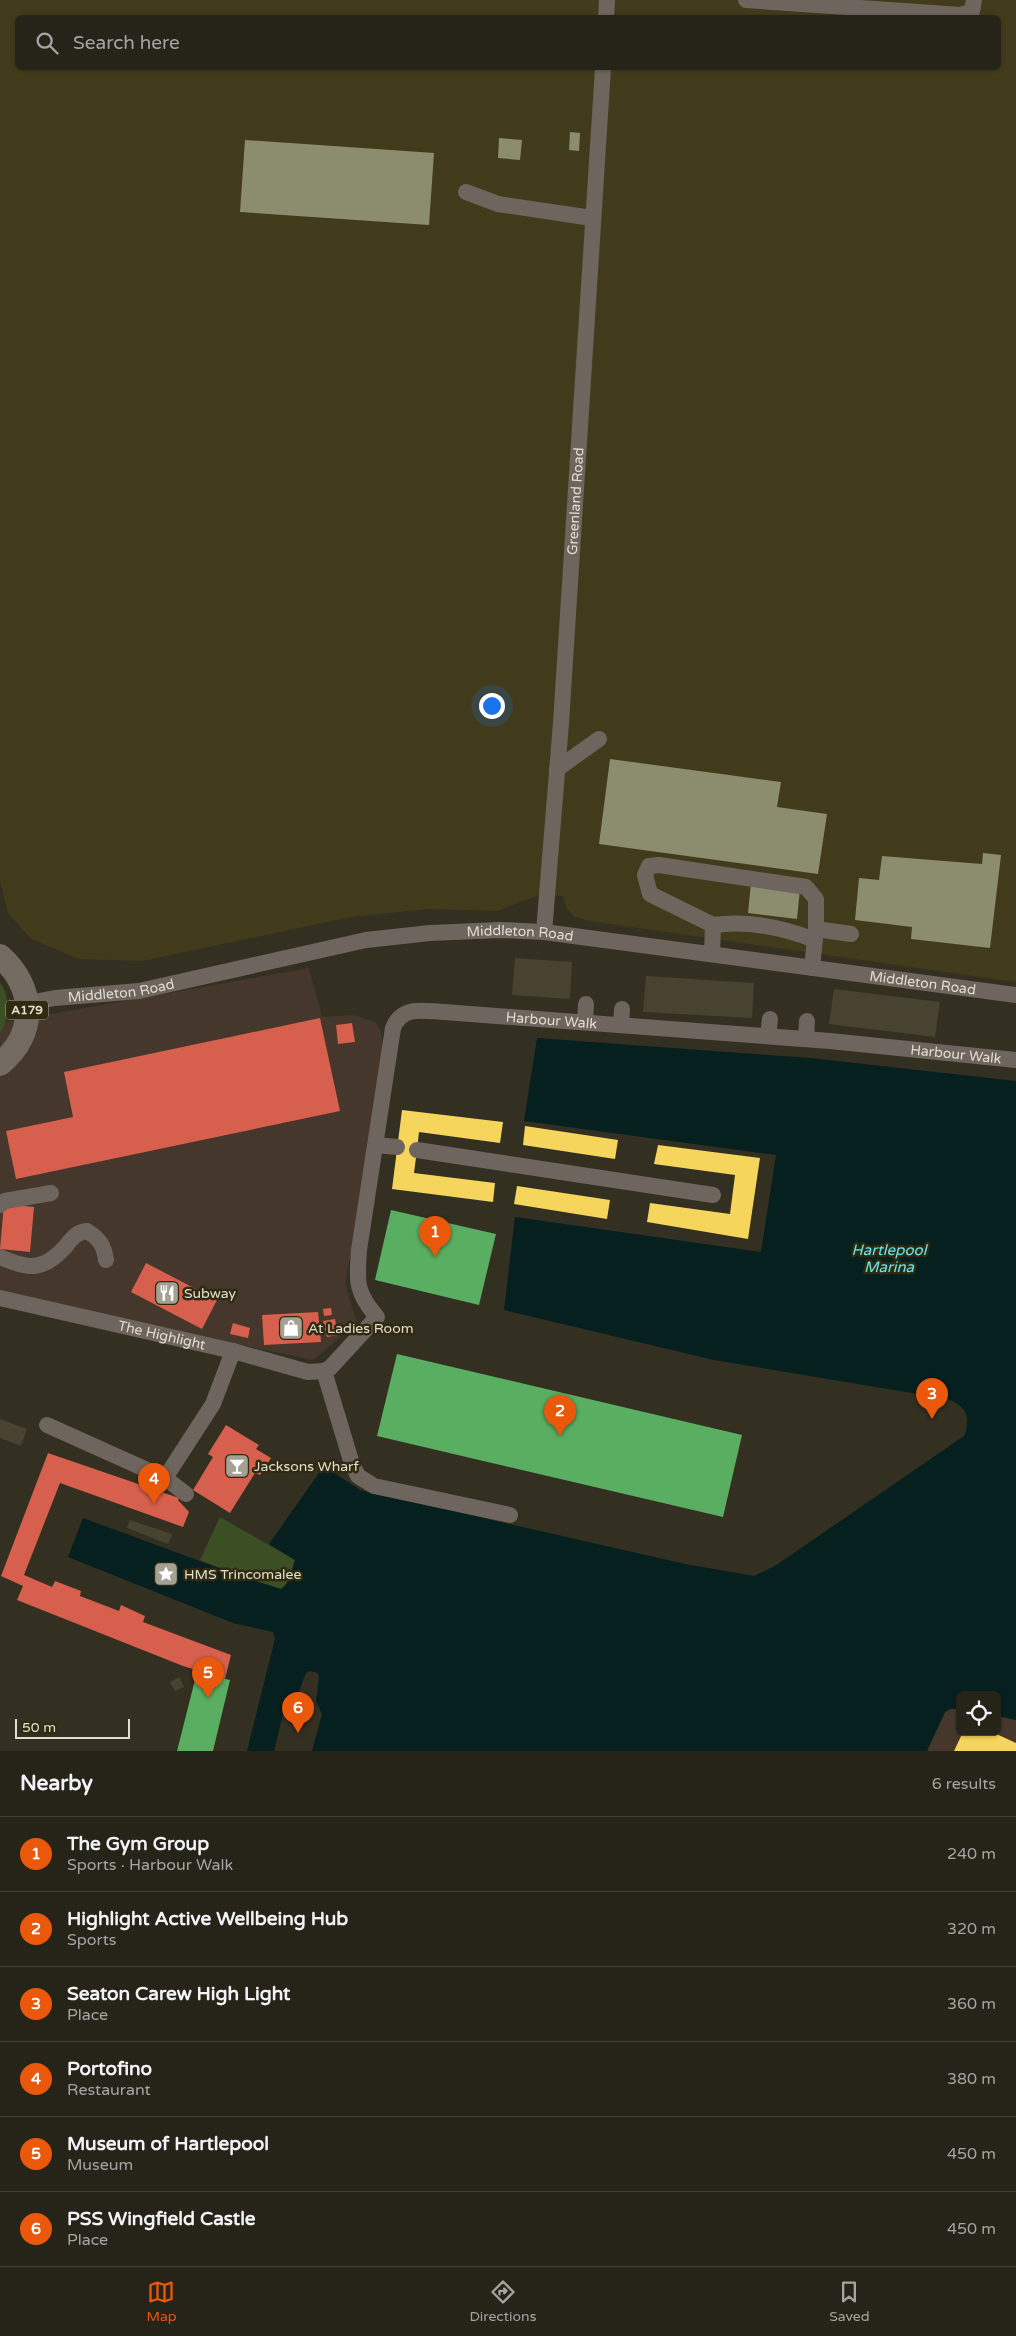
<!DOCTYPE html>
<html lang="en">
<head>
<meta charset="utf-8">
<style>
  :root { --surface:#262319; --page:#322f26; --text:#f1f3f6; --muted:#a4a4a2; --line:#424038; --accent:#ea580c }
  body { margin:0; font-family:"Varela Round",sans-serif; background:var(--page); color:var(--text) }
  .controls { position:absolute; right:15px; bottom:15px; display:grid; overflow:hidden; border-radius:8px; box-shadow:0 1px 4px #0004 }
  .controls button { width:45px; height:45px; display:grid; place-items:center; padding:0; border:0; border-bottom:1px solid var(--line); background:var(--surface); color:var(--text); font:25px sans-serif }
  .scale { position:absolute; left:15px; bottom:12px; width:115px; box-sizing:border-box; padding-left:5px; border:2px solid #e1decf; border-top:0; font-size:14px; line-height:18px; white-space:nowrap; color:#e1decf; -webkit-text-stroke:4px #302a10; paint-order:stroke }
  .you { position:absolute; left:491px; top:705px; width:18px; height:18px; margin:-12px; border:4px solid #fff; border-radius:50%; background:#1a73e8; box-shadow:0 0 0 8px #1a73e833 }
  .badge { display:grid; place-items:center; width:32px; height:32px; border-radius:50%; background:var(--accent); color:#fff; font-size:16px; font-weight:700 }
  .pin { position:absolute; translate:-50% -41px; filter:drop-shadow(0 1px 2px #0008) }
  .pin::after { content:''; position:absolute; top:26px; width:18px; height:15px; background:inherit; clip-path:polygon(0 0,100% 0,50% 100%) }
  .list { margin:0; padding:0; list-style:none }
  h2 { display:flex; justify-content:space-between; align-items:center; height:65px; margin:0; padding:0 20px; font-size:21px }
  h2 small { font-size:16px; font-weight:400; color:var(--muted) }
  .list li { display:grid; grid-template-columns:32px 1fr auto; gap:15px; align-items:center; box-sizing:border-box; height:75px; padding:0 20px; border-top:1px solid var(--line) }
  .list b { display:block; font-size:19px; white-space:nowrap }
  .list p { margin:0; font-size:16px; white-space:nowrap; color:var(--muted) }
  .list em { font-size:16px; font-style:normal; color:var(--muted) }
  .icon { flex:none; width:28px; height:28px; fill:none; stroke:currentColor; stroke-width:2; stroke-linecap:round; stroke-linejoin:round }
  .map { position:relative; flex:none; width:1016px; height:1751px; overflow:hidden }
  .search { position:absolute; background:var(--surface); box-shadow:0 1px 4px #0004; left:15px; right:15px; top:15px; height:55px; display:flex; align-items:center; gap:12px; box-sizing:border-box; padding:0 18px; border-radius:8px; color:var(--muted); font-size:19px }
  .sheet { height:515px; background:var(--surface) }
  nav { display:flex; justify-content:space-around; align-items:center; box-sizing:border-box; height:70px; border-top:1px solid var(--line); background:var(--surface); font-size:14px; color:var(--muted) }
  nav a { display:grid; justify-items:center; gap:2px }
  nav .on { color:var(--accent) }
  .map>svg:first-child { display:block }
  .commercial { fill:#45372b }
  .built { fill:#423b1b; fill-rule:evenodd }
  .green { fill:#3b4e24 }
  .water { fill:#061f1f }
  .homes { fill:#f6d55c }
  .shops { fill:#d6604d }
  .public { fill:#5aae61 }
  .industry { fill:#8c8c6e }
  .building { fill:#484330 }
  .lines { fill:none; stroke-linecap:round; stroke-linejoin:round }
  .minor { stroke:#6e655e; stroke-width:16 }
  .highway { stroke:#736b62; stroke-width:24 }
  .labels { text-anchor:middle; dominant-baseline:central; stroke-width:5; stroke-linejoin:round; paint-order:stroke }
  .shield { fill:#302a10; stroke:#aca896; stroke-width:1 }
  .shield-label { font-size:12px; font-weight:bold; fill:#e1decf }
  .street-label { font-size:14px; fill:#e1decf; stroke:#302a10 }
  .poi-label { font-size:14px; fill:#e1decf; stroke:#302a10; text-anchor:start }
  .water-label { font-size:15px; font-style:italic; fill:#62eaf1; stroke:#302a10 }
</style>
</head>
<body>
<div class="map">
<svg width="1016" height="1751" viewBox="0 0 1016 1751">
  <rect width="100%" height="100%" fill="#332f21"/>
  <g class="commercial">
    <path d="M309,968L322,1017L354,1015L375,1022L381,1030L383,1046L365,1182L345,1283L357,1323L313,1360L0,1295V1023Z"/>
    <path d="M955,1708L960,1709V1732H997V1716L1016,1720V1751H927L945,1712Z"/>
  </g>
  <path class="built" d="M0,0H1016V982L590,921L575,917L566,908L563,896L539,895L497,911L427,909L351,917L142,961L79,959L31,939L8,913L0,882ZM18,18H998V68H18Z"/>
  <g class="green">
    <path d="M0,982C10,997 10,1019 0,1033Z"/>
    <path d="M220,1517L295,1560L286,1585L281,1589L243,1577L200,1560Z"/>
  </g>
  <path class="water" d="M537,1038L810,1058L1016,1081V1720L997,1716V1695H960V1709H950L945,1712L927,1751H312L322,1714L316,1701L319,1678L318,1673L310,1671L306,1673L297,1696L285,1706L274,1751H247L275,1639L273,1632L233,1623L68,1557L83,1518L243,1577L281,1589C291,1582 292,1571 295,1560L269,1544L324,1466L360,1490L685,1564L754,1576L775,1566L964,1436C971,1418 967,1406 948,1399L714,1360L504,1310L515,1217L761,1252L776,1155L524,1121Z"/>
  <g class="homes">
    <path d="M402,1110L503,1122L500,1143L419,1132L417,1150L414,1173L495,1183L493,1202L392,1189Z"/>
    <path d="M525,1126L618,1140L615,1159L523,1145Z"/>
    <path d="M658,1145L760,1158L748,1239L647,1222L650,1203L730,1214L735,1175L654,1164Z"/>
    <path d="M517,1186L610,1200L607,1219L514,1204Z"/>
    <path d="M963,1732H992L1016,1743V1751H954Z"/>
  </g>
  <g class="shops">
    <path d="M320,1018L340,1111L16,1179L6,1131L73,1117L64,1072Z"/>
    <path d="M352,1023L355,1042L338,1044L336,1025Z"/>
    <path d="M4,1204L34,1207L30,1252L0,1249Z"/>
    <path d="M146,1263L217,1300L202,1329L131,1292Z"/>
    <path d="M331,1308L332,1315L324,1316L323,1309Z"/>
    <path d="M318,1312L321,1342L264,1345L262,1315Z"/>
    <path d="M335,1319L338,1335L327,1337L323,1321Z"/>
    <path d="M233,1323L250,1328L248,1338L230,1334Z"/>
    <path d="M226,1425L259,1445L256,1449L271,1458L260,1475L255,1473L230,1513L193,1490L213,1457L208,1454Z"/>
    <path d="M48,1453L179,1498L178,1500L189,1512L183,1527L60,1483L24,1575L52,1587L55,1581L81,1591L80,1596L119,1611L121,1605L145,1616L143,1622L231,1655L225,1679L183,1666L17,1600L23,1586L1,1576Z"/>
  </g>
  <g class="public">
    <path d="M391,1210L496,1234L479,1305L375,1280Z"/>
    <path d="M397,1354L742,1435L723,1517L377,1436Z"/>
    <path d="M197,1672L230,1680L213,1751H177Z"/>
  </g>
  <g class="industry">
    <path d="M570,132L580,133L579,151L569,150Z"/>
    <path d="M499,138L522,140L520,160L498,158Z"/>
    <path d="M245,140L434,153L429,225L240,212Z"/>
    <path d="M610,759L781,782L777,807L827,814L818,874L599,844Z"/>
    <path d="M983,853L1001,855L990,948L911,939L912,927L855,920L859,878L879,880L882,856L982,864Z"/>
    <path d="M751,883L800,889L797,919L748,913Z"/>
  </g>
  <g class="building">
    <path d="M515,958L572,962L570,999L512,995Z"/>
    <path d="M646,976L754,983L752,1018L643,1012Z"/>
    <path d="M834,989L940,1002L935,1037L829,1024Z"/>
    <path d="M0,1419L27,1429L21,1446L0,1438Z"/>
    <path d="M130,1520L172,1534L168,1544L127,1528Z"/>
    <path d="M179,1677L184,1687L175,1691L170,1682Z"/>
  </g>
  <g class="lines">
    <g class="minor">
      <path d="M746,0L961,15L972,11L974,0"/>
      <path d="M606,18L607,0"/>
      <path d="M466,192L498,204L592,218"/>
      <path d="M557,769L599,739"/>
      <path d="M713,925C747,920 784,928 815,940"/>
      <path d="M816,929L851,934"/>
      <path id="s1" d="M544,932L561,723L603,68"/>
      <path d="M712,954L713,925L650,894L645,875L649,866L659,865L806,887L816,899V929L812,968"/>
      <path id="s2" d="M28,1003L55,998L139,991L366,940L430,933L500,930L544,932L1016,995"/>
      <path d="M585,1022L586,1004"/>
      <path d="M621,1025L622,1009"/>
      <path d="M768,1036L770,1019"/>
      <path d="M806,1039L807,1021"/>
      <path d="M376,1145L397,1147"/>
      <path d="M417,1150L713,1195"/>
      <path d="M0,1205L5,1201L51,1193"/>
      <path d="M0,1257C29,1270 44,1271 66,1246C72,1238 77,1232 87,1231C100,1239 104,1246 106,1260"/>
      <path id="s3" d="M0,1298L233,1351L308,1372L324,1371L330,1368L377,1317C355,1292 357,1281 359,1250L393,1028C402,1005 424,1011 444,1012L830,1041L1016,1060"/>
      <path d="M324,1371L352,1464L358,1476L374,1486L510,1515"/>
      <path d="M47,1425L165,1478L213,1404L233,1351"/>
      <path d="M165,1478L186,1494"/>
    </g>
    <path class="highway" d="M0,956C35,987 38,1033 0,1064"/>
  </g>
  <defs>
    <symbol id="restaurant-square" viewBox="-11 -11 22 22"><rect x="-9" y="-9" width="18" height="18" rx="4" fill="#a4a192" stroke="#302a10"/><path d="M-5-6h1v4h1v-4h1v4h1v-4h1v5L-1.5 .5V6h-2V.5L-5-1ZM5-6V6H3V1.5H1.5Q1.5-4 5-6Z" fill="#fff"/></symbol>
    <symbol id="shop-square" viewBox="-11 -11 22 22"><rect x="-9" y="-9" width="18" height="18" rx="4" fill="#a4a192" stroke="#302a10"/><path d="M-5-2.5h2.3a2.7 3.5 0 0 1 5.4 0H5L5.5 6h-11ZM-1.5-2.5h3a1.5 2.3 0 0 0-3 0Z" fill="#fff"/></symbol>
    <symbol id="bar-square" viewBox="-11 -11 22 22"><rect x="-9" y="-9" width="18" height="18" rx="4" fill="#a4a192" stroke="#302a10"/><path d="M-6-5H6L.8 .8V4.5H3.5V6h-7V4.5H-.8V.8Z" fill="#fff"/></symbol>
    <symbol id="sight-square" viewBox="-11 -11 22 22"><rect x="-9" y="-9" width="18" height="18" rx="4" fill="#a4a192" stroke="#302a10"/><path d="M0-6L1.8-2.2L6-1.7L2.9 1.2L3.7 5.4L0 3.3L-3.7 5.4L-2.9 1.2L-6-1.7L-1.8-2.2Z" fill="#fff"/></symbol>
  </defs>
  <g fill-rule="evenodd">
    <use href="#restaurant-square" x="153" y="1279" width="28" height="28"/>
    <use href="#shop-square" x="277" y="1314" width="28" height="28"/>
    <use href="#bar-square" x="223" y="1452" width="28" height="28"/>
    <use href="#sight-square" x="152" y="1560" width="28" height="28"/>
  </g>
  <g class="labels">
    <rect class="shield" x="6" y="1000.5" width="42" height="19" rx="4"/>
    <g class="shield-label">
      <text x="27" y="1010">A179</text>
    </g>
    <g class="street-label">
      <text stroke="none"><textPath href="#s1" startOffset="432">Greenland Road</textPath></text>
      <text stroke="none"><textPath href="#s2" startOffset="499">Middleton Road</textPath></text>
      <text stroke="none"><textPath href="#s2" startOffset="905">Middleton Road</textPath></text>
      <text stroke="none"><textPath href="#s2" startOffset="94">Middleton Road</textPath></text>
      <text stroke="none"><textPath href="#s3" startOffset="872">Harbour Walk</textPath></text>
      <text stroke="none"><textPath href="#s3" startOffset="1278">Harbour Walk</textPath></text>
      <text stroke="none"><textPath href="#s3" startOffset="166">The Highlight</textPath></text>
    </g>
    <g class="poi-label">
      <text x="184" y="1293">Subway</text>
      <text x="308" y="1328">At Ladies Room</text>
      <text x="254" y="1466">Jacksons Wharf</text>
      <text x="184" y="1574">HMS Trincomalee</text>
    </g>
    <g class="water-label">
      <text x="889" y="1250">Hartlepool<tspan x="889" dy="17">Marina</tspan></text>
    </g>
  </g>
</svg>
<div class="controls">
<button><svg class="icon" aria-label="locate" viewBox="0 0 24 24"><circle cx="12" cy="12" r="6"/><path d="M12 2v4M12 18v4M2 12h4M18 12h4"/></svg></button>
</div>
<div class="scale">50 m</div>
<div class="you"></div>
<div class="pin badge" style="left:435px;top:1257px">1</div>
<div class="pin badge" style="left:560px;top:1436px">2</div>
<div class="pin badge" style="left:932px;top:1419px">3</div>
<div class="pin badge" style="left:154px;top:1504px">4</div>
<div class="pin badge" style="left:208px;top:1698px">5</div>
<div class="pin badge" style="left:298px;top:1733px">6</div>
<div class="search"><svg class="icon" aria-label="search" viewBox="0 0 24 24"><circle cx="10" cy="10" r="6"/><path d="M15 15l6 6"/></svg>Search here</div>
</div>
<section class="sheet">
<h2>Nearby<small>6 results</small></h2>
<ul class="list">
<li><span class="badge">1</span><div><b>The Gym Group</b><p>Sports · Harbour Walk</p></div><em>240 m</em></li>
<li><span class="badge">2</span><div><b>Highlight Active Wellbeing Hub</b><p>Sports</p></div><em>320 m</em></li>
<li><span class="badge">3</span><div><b>Seaton Carew High Light</b><p>Place</p></div><em>360 m</em></li>
<li><span class="badge">4</span><div><b>Portofino</b><p>Restaurant</p></div><em>380 m</em></li>
<li><span class="badge">5</span><div><b>Museum of Hartlepool</b><p>Museum</p></div><em>450 m</em></li>
<li><span class="badge">6</span><div><b>PSS Wingfield Castle</b><p>Place</p></div><em>450 m</em></li>
</ul>
</section>
<nav>
<a class="on"><svg class="icon" aria-label="map" viewBox="0 0 24 24"><path d="M3 6l6-2 6 2 6-2v14l-6 2-6-2-6 2zM9 4v14M15 6v14"/></svg>Map</a>
<a><svg class="icon" aria-label="directions" viewBox="0 0 24 24"><path d="M12 3l9 9-9 9-9-9zM9 14v-3h6M13 9l2 2-2 2"/></svg>Directions</a>
<a><svg class="icon" aria-label="saved" viewBox="0 0 24 24"><path d="M7 4h10v16l-5-4-5 4z"/></svg>Saved</a>
</nav>
</body>
</html>
